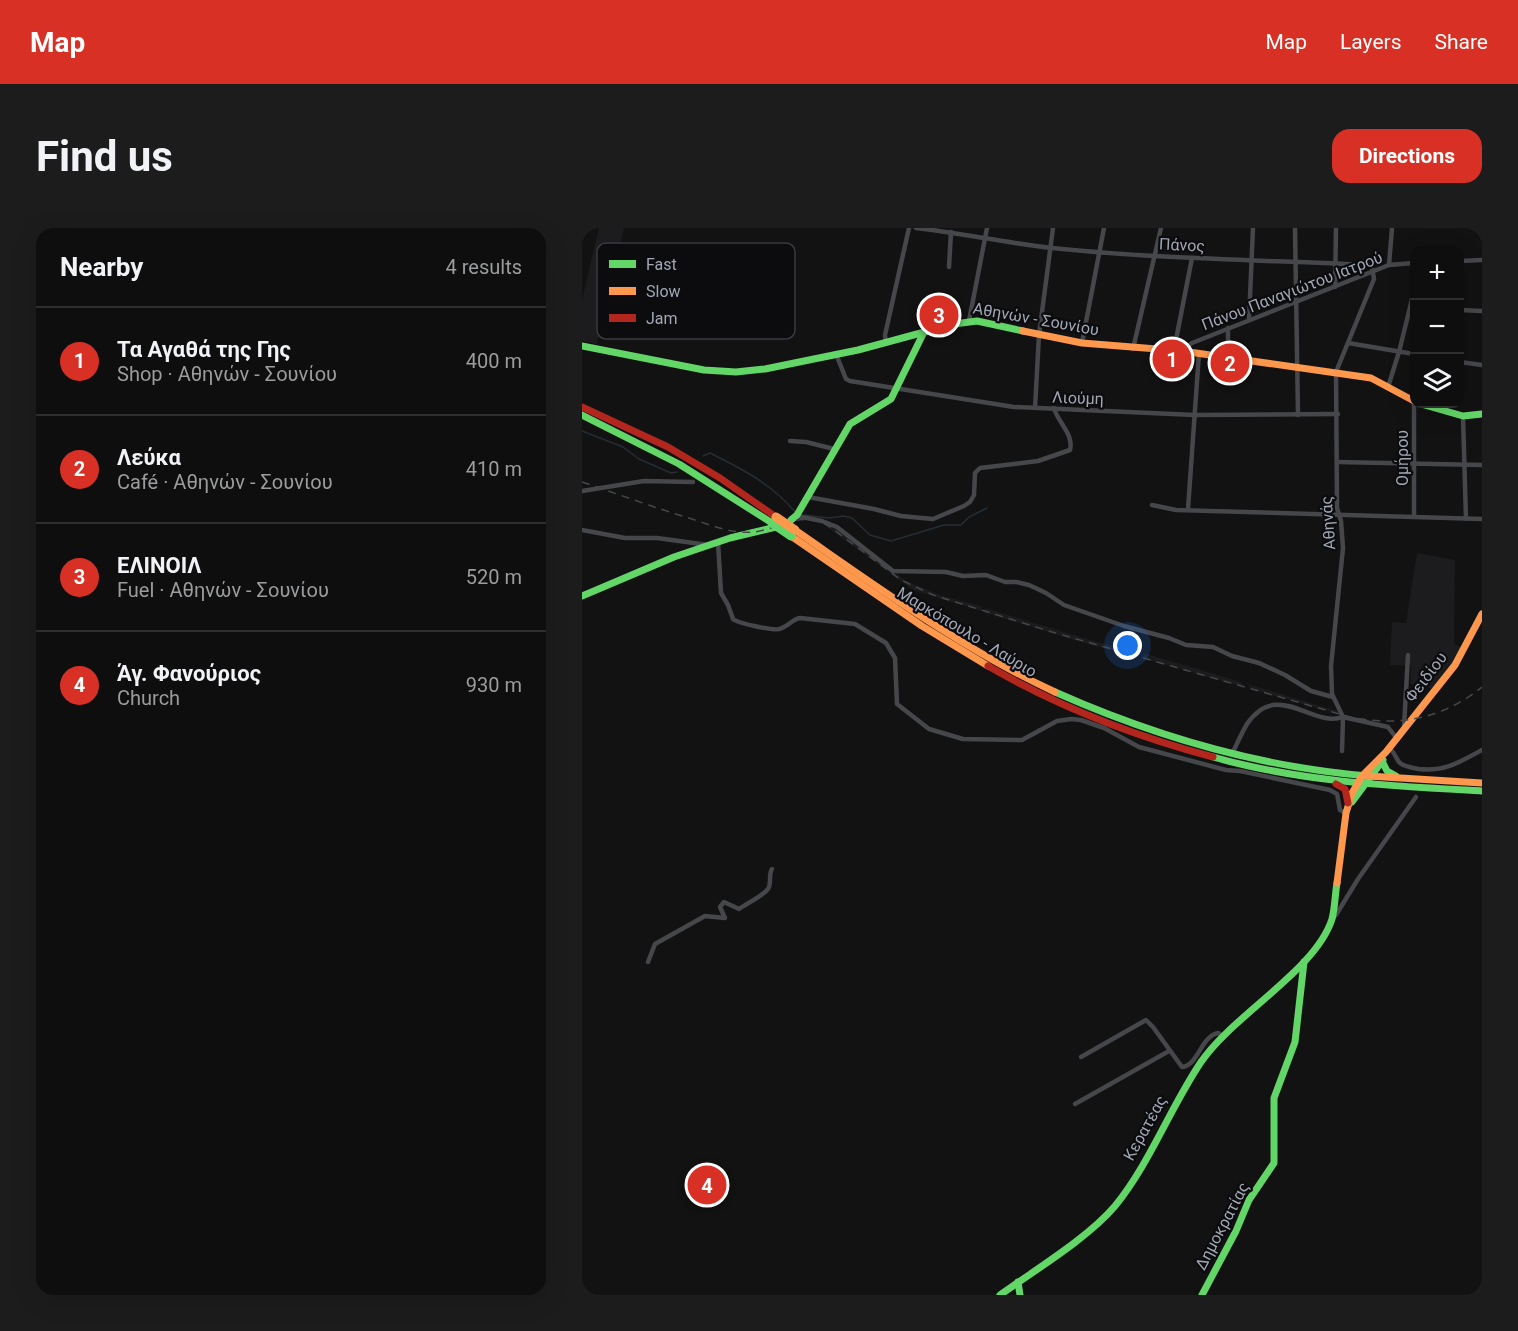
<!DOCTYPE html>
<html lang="en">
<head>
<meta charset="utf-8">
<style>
  :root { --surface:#0e0e0e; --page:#1c1c1c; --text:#f1f3f6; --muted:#9b9c9e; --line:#2e2e2e; --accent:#d93025 }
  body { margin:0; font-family:Roboto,sans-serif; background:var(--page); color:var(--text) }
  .controls { position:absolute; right:18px; top:18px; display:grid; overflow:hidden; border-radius:12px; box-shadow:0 6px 24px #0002 }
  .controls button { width:54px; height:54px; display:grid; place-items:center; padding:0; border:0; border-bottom:2px solid var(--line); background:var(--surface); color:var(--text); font:30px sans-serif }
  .you { position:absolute; left:546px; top:418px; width:21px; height:21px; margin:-15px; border:4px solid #fff; border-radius:50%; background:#1a73e8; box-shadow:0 0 0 9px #1a73e833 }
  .badge { display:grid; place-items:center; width:39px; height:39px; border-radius:50%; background:var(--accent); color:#fff; font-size:20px; font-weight:700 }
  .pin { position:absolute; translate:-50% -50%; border:3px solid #fff; box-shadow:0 2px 6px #0006 }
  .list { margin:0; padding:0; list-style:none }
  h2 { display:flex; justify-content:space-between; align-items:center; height:78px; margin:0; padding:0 24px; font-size:26px }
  h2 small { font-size:20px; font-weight:400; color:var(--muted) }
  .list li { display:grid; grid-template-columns:39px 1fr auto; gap:18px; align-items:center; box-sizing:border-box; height:108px; padding:0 24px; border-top:2px solid var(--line) }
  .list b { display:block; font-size:22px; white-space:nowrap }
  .list p { margin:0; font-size:20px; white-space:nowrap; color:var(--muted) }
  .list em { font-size:20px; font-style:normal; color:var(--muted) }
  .icon { flex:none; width:33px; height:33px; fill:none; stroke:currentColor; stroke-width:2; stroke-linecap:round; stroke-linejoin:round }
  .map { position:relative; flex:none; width:900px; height:1067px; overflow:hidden; border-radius:18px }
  header { display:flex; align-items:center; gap:36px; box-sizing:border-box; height:84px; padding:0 30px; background:var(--accent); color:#fff }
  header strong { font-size:28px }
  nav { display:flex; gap:33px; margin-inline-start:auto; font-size:21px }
  .intro { display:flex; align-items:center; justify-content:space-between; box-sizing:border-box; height:144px; padding:0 36px }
  h1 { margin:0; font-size:42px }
  .button { padding:15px 27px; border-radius:18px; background:var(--accent); color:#fff; font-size:21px; font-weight:700 }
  main { display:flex; gap:36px; padding:0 36px }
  aside { flex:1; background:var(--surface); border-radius:18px; box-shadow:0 6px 24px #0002 }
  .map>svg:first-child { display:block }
  .built { fill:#1c1c1e }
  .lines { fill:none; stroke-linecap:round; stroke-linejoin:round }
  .stream { stroke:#252d34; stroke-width:1.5 }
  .street { stroke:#46474b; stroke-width:4.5 }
  .fast { stroke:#63d668; stroke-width:7 }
  .slow { stroke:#ff974d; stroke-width:7 }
  .jam { stroke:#b3261e; stroke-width:7 }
  .rail { stroke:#46474a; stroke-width:1.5; stroke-dasharray:8 6; stroke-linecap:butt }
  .fast-bridge { stroke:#63d668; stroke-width:9 }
  .slow-bridge { stroke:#ff974d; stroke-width:9 }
  .labels { text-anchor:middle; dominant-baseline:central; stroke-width:4.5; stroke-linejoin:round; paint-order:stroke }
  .street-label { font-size:16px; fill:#a1a7b5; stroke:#0c0c0e }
  .key { fill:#0c0c0e; stroke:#393a40; stroke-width:1.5 }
  .key-label { font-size:16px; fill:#a1a7b5 }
</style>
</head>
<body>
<header>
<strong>Map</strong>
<nav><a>Map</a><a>Layers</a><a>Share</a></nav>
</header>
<div class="intro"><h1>Find us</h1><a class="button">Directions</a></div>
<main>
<aside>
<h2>Nearby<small>4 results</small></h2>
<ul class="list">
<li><span class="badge">1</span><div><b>Τα Αγαθά της Γης</b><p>Shop · Αθηνών - Σουνίου</p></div><em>400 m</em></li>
<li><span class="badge">2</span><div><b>Λεύκα</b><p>Café · Αθηνών - Σουνίου</p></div><em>410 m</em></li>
<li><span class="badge">3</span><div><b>ΕΛΙΝΟΙΛ</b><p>Fuel · Αθηνών - Σουνίου</p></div><em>520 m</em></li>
<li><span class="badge">4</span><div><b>Άγ. Φανούριος</b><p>Church</p></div><em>930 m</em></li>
</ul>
</aside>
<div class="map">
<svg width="900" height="1067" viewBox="0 0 900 1067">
  <rect width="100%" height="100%" fill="#121212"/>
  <g class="built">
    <path d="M17,0H42L15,116L0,113V72Z"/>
    <path d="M243,295L259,304L324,353L358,367L401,379L399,383L331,362L241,296Z"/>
    <path d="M835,325L873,332L872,416L879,419L870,436L852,461L828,456L829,438L808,437L810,394L824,395Z"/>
    <path d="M403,380L515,414L556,423L555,429L499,414L401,384Z"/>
    <path d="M561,425L659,454L661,459L560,430Z"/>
    <path d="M666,456L755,483L756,486L669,461Z"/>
  </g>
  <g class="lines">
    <g class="stream">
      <path d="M0,203L41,219L57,231L89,245L95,244"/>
      <path d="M121,228L128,225C160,241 190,256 213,284"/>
      <path d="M222,287L247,290L262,288L270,290L288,307L309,313L362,297H379L387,289L405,280"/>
    </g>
    <g class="street">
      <path d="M334,0C379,5 424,15 470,20C575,31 681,32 786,37L790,39L792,51L754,144L755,280L759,293L761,320L749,438L750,466L761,489L806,499L815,511"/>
      <path d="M713,0L716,187"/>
      <path d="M896,0L900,4"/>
      <path d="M878,33L900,32"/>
      <path d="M807,37L810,0"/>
      <path d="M367,39L369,4"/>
      <path d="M753,59L754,0"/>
      <path d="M878,82L900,83"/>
      <path d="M667,91L671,0"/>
      <path d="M387,93L405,0"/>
      <path d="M646,100V129"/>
      <path d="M304,115L303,107L327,0"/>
      <path d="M500,115L522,0"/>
      <path d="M766,115L832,126"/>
      <path d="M551,121L579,0"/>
      <path d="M592,122L610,30"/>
      <path d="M600,123L610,115L807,37L832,35"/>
      <path d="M254,126L264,151L268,153L432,179L613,187L756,186"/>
      <path d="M878,134L900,137"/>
      <path d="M806,159L817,124L832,63"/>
      <path d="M453,180L457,107L471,0"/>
      <path d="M881,188L884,291"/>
      <path d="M208,213L224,214L252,221"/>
      <path d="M755,234L900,237"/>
      <path d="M0,263L62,253L111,254"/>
      <path d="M226,269L292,281L319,288L351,291L382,278L388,274L392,267L393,245L398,240L456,233L488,222C492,206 476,195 472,180"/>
      <path d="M570,277L594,282L900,291"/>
      <path d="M606,281L617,125"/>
      <path d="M215,288L240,293L255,299L311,343L364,344L381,348L404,347L423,354H434L447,357L464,365L482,377L542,398L587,410L604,417L631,419L650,428L677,435L703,447L729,463L751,469"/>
      <path d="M832,288V173"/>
      <path d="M0,302L43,310H75L126,317"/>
      <path d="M136,314L139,365L146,377L151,391C155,395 192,403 197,401C206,399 210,391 218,390L273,396L304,415L313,430L315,476L347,501L381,511L440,512L475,493L489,491L499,492L522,500L557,519L644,542L658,543L748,562L755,566L758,582L764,585"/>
      <path d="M822,499L826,427"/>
      <path d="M807,520C813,524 813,530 818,535C823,539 831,540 837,541C862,544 878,534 900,522"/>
      <path d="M650,526C655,516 659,506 665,496C696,451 729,500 761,489L760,523"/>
      <path d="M751,690L754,687L776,651L834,569"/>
      <path d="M66,734L73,716L123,688L143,690L138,679L142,674L157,681C164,676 182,667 186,661C190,655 186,647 190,641"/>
      <path d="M499,829L564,792L571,799L600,839C617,837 618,809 636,805L641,808"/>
      <path d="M493,876L587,823"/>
    </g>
    <g class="fast">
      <path d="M0,118L122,142L154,144L183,141L276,122L372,96L395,93L441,103"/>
      <path d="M839,176L881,188L900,186"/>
      <path d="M0,187L97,236L190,295"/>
      <path d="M209,292L215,287L268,196L309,171L342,104"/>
      <path d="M0,368L92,329L148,310L194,299"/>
      <path d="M473,464C572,508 677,539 786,548"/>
      <path d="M631,529C719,554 809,558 900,563"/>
      <path d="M800,533L805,543L814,548"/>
      <path d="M770,574L801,532"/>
      <path d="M436,1054L438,1067"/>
      <path d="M418,1067C453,1042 506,1010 533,978C568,935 588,880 619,834C651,787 734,742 750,691C753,680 753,666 755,655"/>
      <path d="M620,1067L654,1003L667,972L692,935V870L713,814L722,734"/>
    </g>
    <g class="slow">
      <path d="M441,103L500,115L600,123L789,150L832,173"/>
      <path d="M213,302C297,360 380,421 473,464"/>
      <path d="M209,308L340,398L406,438"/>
      <path d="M786,548L900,555"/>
      <path d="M755,655L764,585L770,565L780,548L804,524L873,437L900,386"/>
    </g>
    <g class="jam">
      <path d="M0,179L86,219L138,250L194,289"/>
      <path d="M406,438C477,479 552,508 631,529"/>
      <path d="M754,556L763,561L766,575"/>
    </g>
    <path class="rail" d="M0,254C36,266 73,280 110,291C126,296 142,303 159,304C192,308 214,278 248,299L319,352L351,367L470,404L768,489C816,499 861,491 900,459"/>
    <path class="fast-bridge" d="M190,295L209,308"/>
    <path class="slow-bridge" d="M194,289L213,302"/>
  </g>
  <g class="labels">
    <g class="street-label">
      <text transform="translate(600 17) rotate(3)">Πάνος</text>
      <text transform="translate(710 63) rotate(-21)">Πάνου Παναγιώτου Ιατρού</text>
      <text transform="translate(454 91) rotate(10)">Αθηνών - Σουνίου</text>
      <text transform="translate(496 170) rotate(2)">Λιούμη</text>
      <text transform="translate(820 230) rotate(-90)">Ομήρου</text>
      <text transform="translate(746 295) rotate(-94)">Αθηνάς</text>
      <text transform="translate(385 404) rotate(31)">Μαρκόπουλο - Λαύριο</text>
      <text transform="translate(844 449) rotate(-53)">Φειδίου</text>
      <text transform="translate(563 900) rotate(-61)">Κερατέας</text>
      <text transform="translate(640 998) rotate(-62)">Δημοκρατίας</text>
    </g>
  </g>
  <rect x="15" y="15" width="198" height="96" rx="9" class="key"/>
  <rect x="27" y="32" width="27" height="8" fill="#63d668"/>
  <rect x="27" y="59" width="27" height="8" fill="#ff974d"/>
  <rect x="27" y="86" width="27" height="8" fill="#b3261e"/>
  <g class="key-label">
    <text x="64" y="42">Fast</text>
    <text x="64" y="69">Slow</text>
    <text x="64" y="96">Jam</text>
  </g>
</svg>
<div class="controls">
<button>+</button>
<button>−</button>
<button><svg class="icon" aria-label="layers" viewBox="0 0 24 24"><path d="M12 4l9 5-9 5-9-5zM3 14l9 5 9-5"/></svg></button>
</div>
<div class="you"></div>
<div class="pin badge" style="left:590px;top:131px">1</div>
<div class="pin badge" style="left:648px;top:135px">2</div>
<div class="pin badge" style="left:357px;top:87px">3</div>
<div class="pin badge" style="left:125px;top:957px">4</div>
</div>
</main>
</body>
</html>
